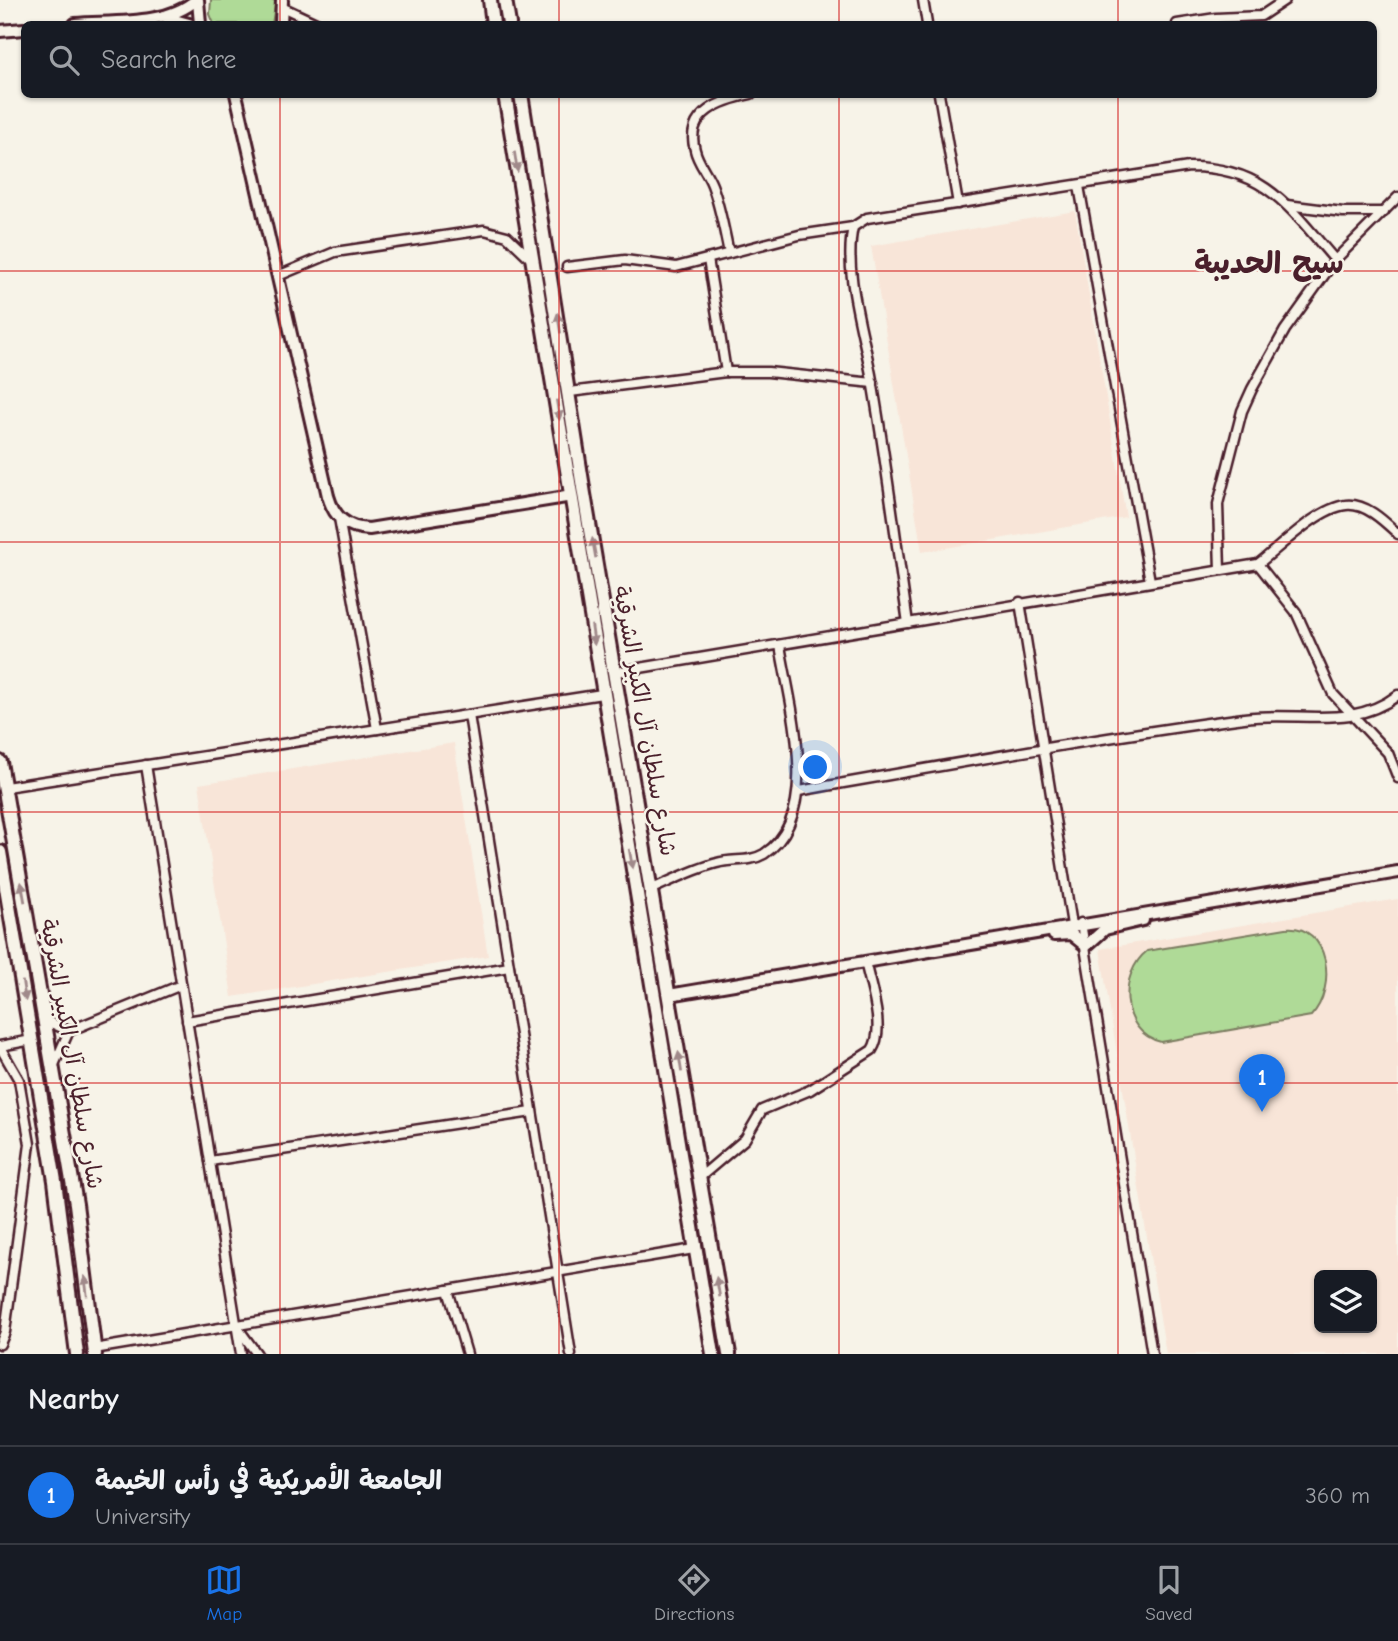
<!DOCTYPE html>
<html lang="en">
<head>
<meta charset="utf-8">
<style>
  :root { --surface:#171b24; --page:#242831; --text:#f1f3f6; --muted:#9ea1a6; --line:#363941; --accent:#1a73e8 }
  body { margin:0; font-family:"Comic Neue","Playpen Sans Arabic",sans-serif; background:var(--page); color:var(--text) }
  .controls { position:absolute; right:21px; bottom:21px; display:grid; overflow:hidden; border-radius:10px; box-shadow:0 2px 5px #0004 }
  .controls button { width:63px; height:63px; display:grid; place-items:center; padding:0; border:0; border-bottom:2px solid var(--line); background:var(--surface); color:var(--text); font:35px sans-serif }
  .you { position:absolute; left:816px; top:768px; width:24px; height:24px; margin:-18px; border:5px solid #fff; border-radius:50%; background:#1a73e8; box-shadow:0 0 0 10px #1a73e833 }
  .badge { display:grid; place-items:center; width:46px; height:46px; border-radius:50%; background:var(--accent); color:#fff; font-size:23px; font-weight:700 }
  .pin { position:absolute; translate:-50% -58px; filter:drop-shadow(0 2px 4px #0008) }
  .pin::after { content:''; position:absolute; top:37px; width:24px; height:21px; background:inherit; clip-path:polygon(0 0,100% 0,50% 100%) }
  .list { margin:0; padding:0; list-style:none }
  h2 { display:flex; justify-content:space-between; align-items:center; height:91px; margin:0; padding:0 28px; font-size:30px }
  h2 small { font-size:23px; font-weight:400; color:var(--muted) }
  .list li { display:grid; grid-template-columns:46px 1fr auto; gap:21px; align-items:center; box-sizing:border-box; height:98px; padding:0 28px; border-top:2px solid var(--line) }
  .list b { display:block; font-size:26px; white-space:nowrap }
  .list p { margin:0; font-size:23px; white-space:nowrap; color:var(--muted) }
  .list em { font-size:23px; font-style:normal; color:var(--muted) }
  .icon { flex:none; width:38px; height:38px; fill:none; stroke:currentColor; stroke-width:2; stroke-linecap:round; stroke-linejoin:round }
  .map { position:relative; flex:none; width:1398px; height:1354px; overflow:hidden }
  .search { position:absolute; background:var(--surface); box-shadow:0 2px 5px #0004; left:21px; right:21px; top:21px; height:77px; display:flex; align-items:center; gap:18px; box-sizing:border-box; padding:0 24px; border-radius:10px; color:var(--muted); font-size:26px }
  .sheet { height:189px; background:var(--surface) }
  nav { display:flex; justify-content:space-around; align-items:center; box-sizing:border-box; height:98px; border-top:2px solid var(--line); background:var(--surface); font-size:19px; color:var(--muted) }
  nav a { display:grid; justify-items:center; gap:4px }
  nav .on { color:var(--accent) }
  .map>svg:first-child { display:block }
  .built { fill:#f8e5d8; fill-rule:evenodd }
  .green { fill:#afda97; stroke:#7c7c61; stroke-width:2 }
  .lines { fill:none; stroke-linecap:round; stroke-linejoin:round }
  .minor-casing { stroke:#4a1f2b; stroke-width:13 }
  .tertiary-casing { stroke:#4a1f2b; stroke-width:16 }
  .secondary-casing { stroke:#4a1f2b; stroke-width:18 }
  .minor { stroke:#f7f3e8; stroke-width:8 }
  .tertiary { stroke:#f7f3e8; stroke-width:10 }
  .secondary { stroke:#f7f3e8; stroke-width:12 }
  .oneway { fill:#a0898a }
  .grid { fill:none; stroke:#d62828; stroke-width:2; stroke-opacity:0.55 }
  .labels { text-anchor:middle; dominant-baseline:central; stroke-width:5; stroke-linejoin:round; paint-order:stroke }
  .street-label { font-size:23px; fill:#4a1f2b; stroke:#f7f3e8 }
  .district-label { font-size:30px; font-weight:bold; fill:#4a1f2b; stroke:#f7f3e8 }
</style>
</head>
<body>
<div class="map">
<svg width="1398" height="1354" viewBox="0 0 1398 1354">
  <rect width="100%" height="100%" fill="#f7f3e8"/>
  <filter id="ink" filterUnits="userSpaceOnUse"><feTurbulence type="fractalNoise" baseFrequency=".0143" numOctaves="2"/><feDisplacementMap in="SourceGraphic" scale="14" xChannelSelector="R" yChannelSelector="G"/><feConvolveMatrix kernelMatrix="1 2 1 2 8 2 1 2 1" color-interpolation-filters="sRGB"/></filter>
  <g filter="url(#ink)">
    <g class="built">
      <path d="M1075,211L1126,517L922,552L871,246Z"/>
      <path d="M454,743L488,956L232,997L199,784Z"/>
      <path d="M1398,899V1354H1166L1100,949ZM1319,1275H1372V1328H1319Z"/>
    </g>
    <g class="green">
      <path d="M211,0H276L272,24H214L210,14Z"/>
      <path d="M1286,928C1329,924 1338,987 1311,1016L1161,1042C1120,1032 1118,974 1147,951Z"/>
    </g>
    <g class="lines">
      <defs>
        <g id="minor">
          <path d="M923,0L927,24"/>
          <path d="M284,8L318,24"/>
          <path d="M1177,24L1216,18L1261,16L1285,0"/>
          <path d="M939,94L958,204"/>
          <path d="M1079,186L1150,581"/>
          <path d="M1287,205L1343,212H1384"/>
          <path d="M853,227C843,272 864,334 872,380C886,460 896,542 908,623"/>
          <path d="M729,253C724,230 720,206 712,185C707,172 698,163 695,150C684,112 723,100 751,94"/>
          <path d="M708,259L726,372"/>
          <path d="M567,267L625,260L676,267L799,235L853,227L867,218L1189,167C1265,167 1289,207 1335,260"/>
          <path d="M278,276L335,252L484,230L507,236L531,259"/>
          <path d="M570,392L726,372H768L873,383"/>
          <path d="M339,518L377,729"/>
          <path d="M1258,564L1296,612L1333,694L1388,753L1398,778"/>
          <path d="M1220,570L1218,504L1242,411L1252,389L1285,330L1335,260L1398,197"/>
          <path d="M1020,602L1072,925"/>
          <path d="M616,672L1258,564C1280,547 1318,508 1346,505C1366,503 1384,521 1398,534"/>
          <path d="M469,715L571,1354"/>
          <path d="M146,765L241,1354"/>
          <path d="M6,787L602,694"/>
          <path d="M799,791C947,765 1095,738 1244,718C1298,710 1351,731 1398,695"/>
          <path d="M652,889C673,880 694,869 717,863C732,858 749,863 764,854C824,816 789,702 780,645"/>
          <path d="M1081,923L1152,1354"/>
          <path d="M45,1020L69,1031"/>
          <path d="M187,1021L509,967"/>
          <path d="M0,1046L32,1040"/>
          <path d="M0,1047L19,1080L30,1144L5,1332L0,1344"/>
          <path d="M54,1065L69,1031L181,985"/>
          <path d="M210,1161L532,1112"/>
          <path d="M699,1178L745,1139L762,1110L810,1090L872,1050C886,1028 870,986 865,961"/>
          <path d="M448,1290L467,1354"/>
          <path d="M238,1328L257,1354"/>
          <path d="M94,1349L694,1249"/>
        </g>
        <g id="tertiary">
          <path d="M198,0L200,24"/>
          <path d="M167,18L189,24"/>
          <path d="M75,24C113,21 166,26 196,0"/>
          <path d="M281,24L282,0"/>
          <path d="M0,31L24,29"/>
          <path d="M236,94L328,496C334,517 346,528 369,529L572,496"/>
          <path d="M1054,935L1071,934L1086,946L1105,929L1143,920"/>
          <path d="M669,995L1398,872"/>
        </g>
        <g id="secondary">
          <path d="M490,0L493,24"/>
          <path d="M505,0L509,24"/>
          <path d="M505,94L713,1354"/>
          <path d="M521,94L584,494L729,1354"/>
          <path d="M0,762L76,1204L95,1354"/>
          <path d="M0,852L55,1181L77,1354"/>
        </g>
      </defs>
      <use href="#minor" class="minor-casing"/>
      <use href="#tertiary" class="tertiary-casing"/>
      <use href="#secondary" class="secondary-casing"/>
      <use href="#minor" class="minor"/>
      <use href="#tertiary" class="tertiary"/>
      <use href="#secondary" class="secondary"/>
    </g>
    <defs><path id="oneway-solid" d="M-6-.8H1V-3.2L6.5 0L1 3.2V.8H-6Z" transform="scale(1.75)"/></defs>
    <g class="oneway">
      <use href="#oneway-solid" transform="translate(516 162) rotate(81)"/>
      <use href="#oneway-solid" transform="translate(559 323) rotate(-99)"/>
      <use href="#oneway-solid" transform="translate(558 410) rotate(81)"/>
      <use href="#oneway-solid" transform="translate(594 548) rotate(-100)"/>
      <use href="#oneway-solid" transform="translate(593 635) rotate(82)"/>
      <use href="#oneway-solid" transform="translate(631 859) rotate(80)"/>
      <use href="#oneway-solid" transform="translate(23 892) rotate(-100)"/>
      <use href="#oneway-solid" transform="translate(24 991) rotate(81)"/>
      <use href="#oneway-solid" transform="translate(680 1062) rotate(-99)"/>
      <use href="#oneway-solid" transform="translate(86 1286) rotate(-97)"/>
      <use href="#oneway-solid" transform="translate(718 1287) rotate(-100)"/>
    </g>
  </g>
  <path class="grid" d="M280,0V24M559,0V24M839,0V24M1118,0V24M280,94V1354M559,94V1354M839,94V1354M1118,94V1354M0,271H1398M0,542H1398M0,812H1398M0,1083H1398"/>
  <g class="labels">
    <g class="street-label">
      <text transform="translate(645 721) rotate(80)">شارع سلطان آل الكبير الشرقية</text>
      <text transform="translate(72 1054) rotate(80)">شارع سلطان آل الكبير الشرقية</text>
    </g>
    <g class="district-label">
      <text x="1269" y="263">سيح الحديبة</text>
    </g>
  </g>
</svg>
<div class="controls">
<button><svg class="icon" aria-label="layers" viewBox="0 0 24 24"><path d="M12 4l9 5-9 5-9-5zM3 14l9 5 9-5"/></svg></button>
</div>
<div class="you"></div>
<div class="pin badge" style="left:1262px;top:1112px">1</div>
<div class="search"><svg class="icon" aria-label="search" viewBox="0 0 24 24"><circle cx="10" cy="10" r="6"/><path d="M15 15l6 6"/></svg>Search here</div>
</div>
<section class="sheet">
<h2>Nearby<small></small></h2>
<ul class="list">
<li><span class="badge">1</span><div><b>الجامعة الأمريكية في رأس الخيمة</b><p>University</p></div><em>360 m</em></li>
</ul>
</section>
<nav>
<a class="on"><svg class="icon" aria-label="map" viewBox="0 0 24 24"><path d="M3 6l6-2 6 2 6-2v14l-6 2-6-2-6 2zM9 4v14M15 6v14"/></svg>Map</a>
<a><svg class="icon" aria-label="directions" viewBox="0 0 24 24"><path d="M12 3l9 9-9 9-9-9zM9 14v-3h6M13 9l2 2-2 2"/></svg>Directions</a>
<a><svg class="icon" aria-label="saved" viewBox="0 0 24 24"><path d="M7 4h10v16l-5-4-5 4z"/></svg>Saved</a>
</nav>
</body>
</html>
